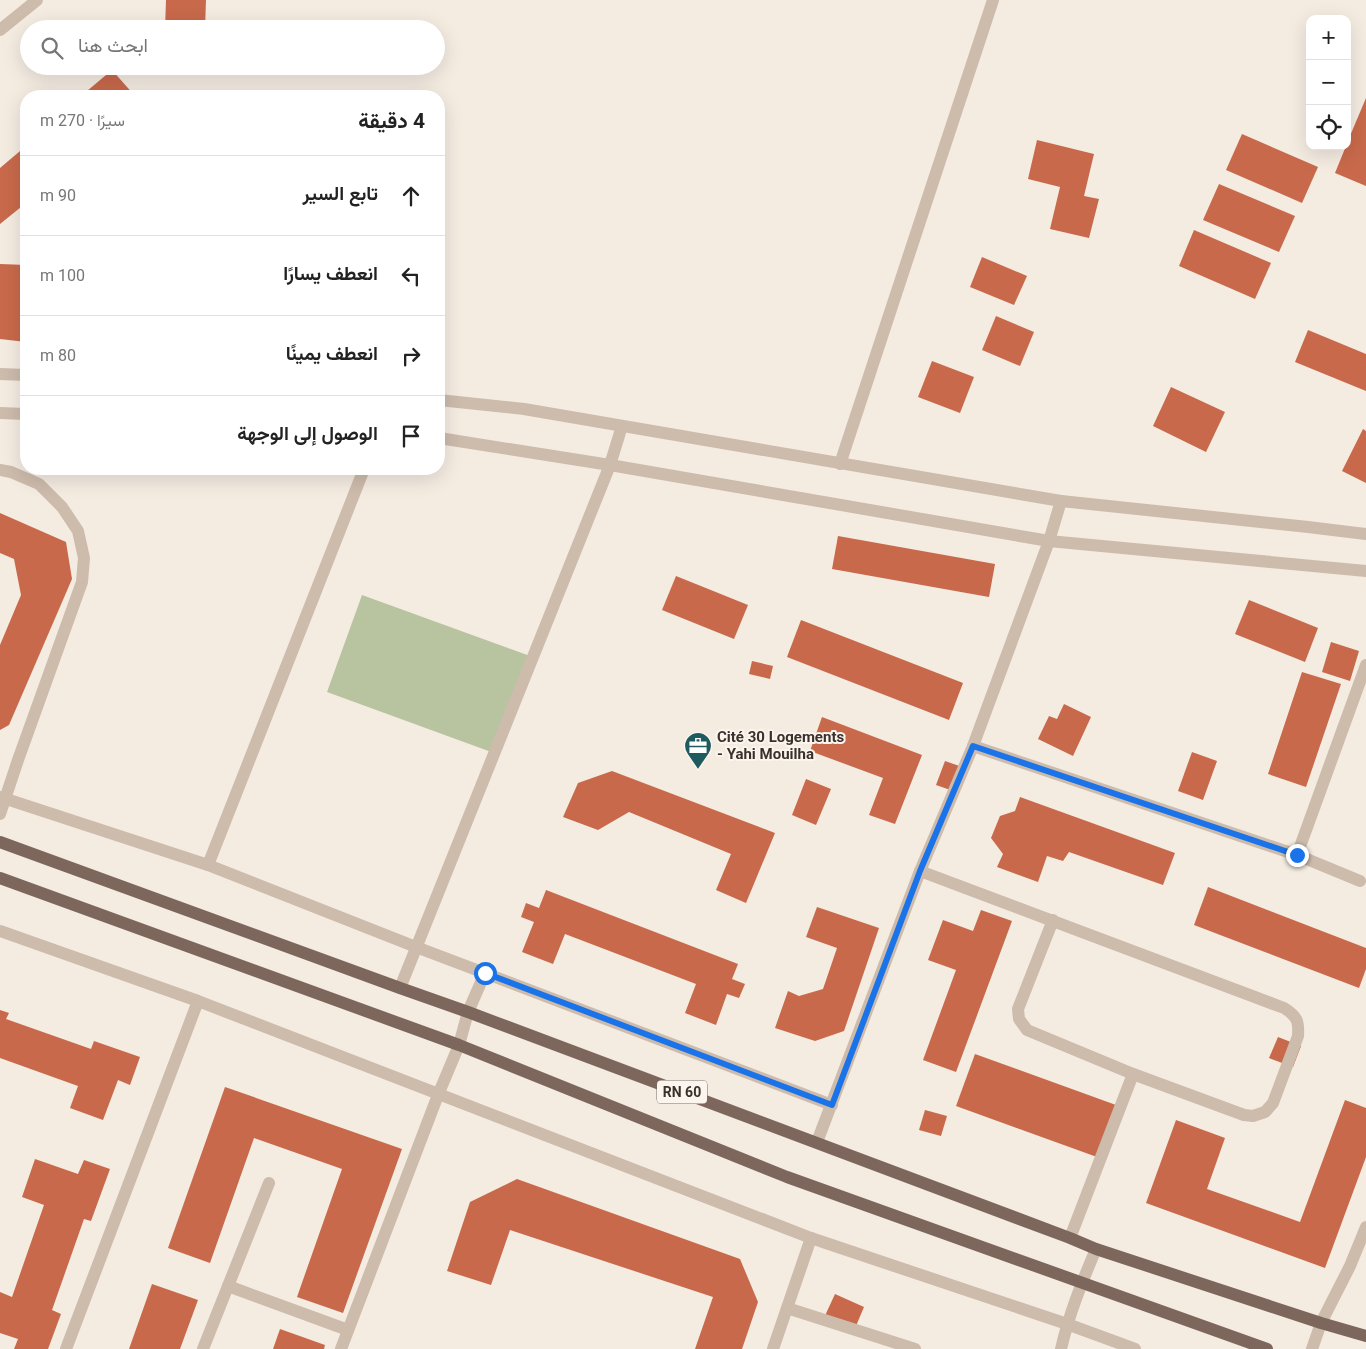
<!DOCTYPE html>
<html lang="ar">
<head>
<meta charset="utf-8">
<style>
  :root { --surface:#fff; --page:#f6f6f6; --text:#222; --muted:#767676; --line:#e0e0e0 }
  body { margin:0; font-family:Roboto,Vazirmatn,sans-serif; background:var(--page); color:var(--text); direction:rtl }
  .controls { position:absolute; right:15px; top:15px; display:grid; overflow:hidden; border-radius:10px; box-shadow:0 5px 20px #0002 }
  .controls button { width:45px; height:45px; display:grid; place-items:center; padding:0; border:0; border-bottom:1px solid var(--line); background:var(--surface); color:var(--text); font:25px sans-serif }
  .stop { position:absolute; width:15px; height:15px; margin:-11px; border:4px solid #1a73e8; border-radius:50%; background:#fff }
  .stop.end { background:#1a73e8; border-color:#fff; box-shadow:0 1px 5px #0008 }
  .list { margin:0; padding:0; list-style:none }
  h2 { display:flex; justify-content:space-between; align-items:center; height:65px; margin:0; padding:0 20px; font-size:21px }
  h2 small { font-size:16px; font-weight:400; color:var(--muted) }
  .list li { display:grid; grid-template-columns:32px 1fr auto; gap:15px; align-items:center; box-sizing:border-box; height:80px; padding:0 20px; border-top:1px solid var(--line) }
  .list b { display:block; font-size:19px; white-space:nowrap }
  .list em { font-size:16px; font-style:normal; color:var(--muted) }
  .icon { flex:none; width:28px; height:28px; fill:none; stroke:currentColor; stroke-width:2; stroke-linecap:round; stroke-linejoin:round }
  .map { position:relative; flex:none; width:1366px; height:1349px; overflow:hidden; direction:ltr }
  .search { position:absolute; background:var(--surface); box-shadow:0 5px 20px #0002; left:20px; top:20px; width:425px; height:55px; display:flex; align-items:center; gap:12px; box-sizing:border-box; padding:0 18px; border-radius:28px; color:var(--muted); font-size:19px }
  .panel { position:absolute; background:var(--surface); box-shadow:0 5px 20px #0002; left:20px; top:90px; width:425px; height:385px; border-radius:20px; direction:rtl }
  .map>svg:first-child { display:block }
  .green { fill:#b8c4a0 }
  .building { fill:#c8694b }
  .lines { fill:none; stroke-linecap:round; stroke-linejoin:round }
  .minor { stroke:#cdbbac; stroke-width:12 }
  .major { stroke:#7d675c; stroke-width:12 }
  .route { stroke:#1a73e8; stroke-width:6 }
  .labels { text-anchor:middle; dominant-baseline:central; stroke-width:4; stroke-linejoin:round; paint-order:stroke }
  .shield { fill:#fbf5ee; stroke:#756b66; stroke-width:1 }
  .shield-label { font-size:14px; font-weight:bold; fill:#3b302b }
  .poi-label { font-size:15px; font-weight:bold; fill:#3b302b; stroke:#fbf5ee; text-anchor:start }
</style>
</head>
<body>
<div class="map">
<svg width="1366" height="1349" viewBox="0 0 1366 1349">
  <rect width="100%" height="100%" fill="#f4ebe1"/>
  <path class="green" d="M362,595L530,656L494,753L327,692Z"/>
  <g class="building">
    <path d="M166,0H206L205,29H165Z"/>
    <path d="M163,66H203V74L163,73Z"/>
    <path d="M112,70L135,96H81Z"/>
    <path d="M1366,98V186L1335,173L1346,146H1347V143Z"/>
    <path d="M1242,134L1318,167L1302,203L1226,170Z"/>
    <path d="M1037,140L1094,154L1084,196L1099,199L1089,238L1050,229L1060,187L1028,179Z"/>
    <path d="M26,146V203L0,224V168Z"/>
    <path d="M1219,184L1295,216L1279,252L1203,220Z"/>
    <path d="M1194,230L1271,263L1255,299L1179,266Z"/>
    <path d="M982,257L1027,276L1014,305L970,287Z"/>
    <path d="M0,264L26,265V342L0,339Z"/>
    <path d="M996,316L1034,332L1020,366L982,350Z"/>
    <path d="M1308,330L1366,354V391L1295,362Z"/>
    <path d="M932,361L974,377L960,413L918,397Z"/>
    <path d="M1171,387L1225,412L1206,452L1153,426Z"/>
    <path d="M1363,429L1366,431V483L1342,471Z"/>
    <path d="M0,513L66,542L72,579L9,725L0,730V645L21,595L14,559L0,553Z"/>
    <path d="M838,536L995,564L989,597L832,569Z"/>
    <path d="M676,576L748,605L734,639L662,610Z"/>
    <path d="M1249,600L1318,628L1305,662L1235,634Z"/>
    <path d="M801,620L963,683L949,720L787,657Z"/>
    <path d="M1331,642L1359,651L1350,681L1322,672Z"/>
    <path d="M752,661L773,666L770,679L749,674Z"/>
    <path d="M1302,672L1341,684L1306,787L1268,774Z"/>
    <path d="M1064,704L1091,717L1073,756L1038,739L1049,716L1057,719Z"/>
    <path d="M822,717L922,755L895,824L869,815L883,778L810,751Z"/>
    <path d="M1192,752L1217,761L1203,800L1178,791Z"/>
    <path d="M945,761L968,769L959,793L936,785Z"/>
    <path d="M612,771L775,833L746,903L716,890L731,854L629,812L598,830L563,817L578,783Z"/>
    <path d="M806,779L831,789L816,825L792,815Z"/>
    <path d="M1020,797L1175,853L1163,885L1069,852L1063,861L1047,856L1038,882L997,867L1003,854L991,838L1000,816L1015,811Z"/>
    <path d="M1208,887L1366,948V969L1359,988L1194,925Z"/>
    <path d="M546,890L738,964L732,979L745,984L739,998L727,994L716,1025L685,1013L696,984L565,934L553,964L522,952L534,922L521,917L526,903L539,908Z"/>
    <path d="M817,907L879,928L844,1031L815,1041L775,1028L788,991L799,996L823,989L837,948L806,937Z"/>
    <path d="M981,910L1012,921L956,1072L923,1060L956,970L928,960L943,920L973,931Z"/>
    <path d="M0,1010L9,1013L6,1019L91,1049L94,1041L140,1057L130,1085L118,1080L103,1120L70,1108L78,1086L0,1058Z"/>
    <path d="M1278,1037L1301,1046L1293,1067L1269,1058Z"/>
    <path d="M975,1054L1116,1105L1097,1157L956,1106Z"/>
    <path d="M225,1087L402,1149L343,1313L297,1297L342,1169L254,1138L210,1263L168,1248Z"/>
    <path d="M1345,1100L1366,1108V1157L1325,1268L1146,1203L1176,1120L1225,1138L1207,1189L1300,1222Z"/>
    <path d="M925,1110L947,1116L941,1136L919,1130Z"/>
    <path d="M35,1159L78,1174L84,1160L110,1169L91,1221L84,1219L52,1310L61,1314L48,1349H14L18,1339L0,1333V1292L12,1297L44,1205L22,1197Z"/>
    <path d="M517,1179L740,1259L758,1302L742,1349H695L713,1297L510,1230L491,1285L447,1271L470,1202Z"/>
    <path d="M152,1284L198,1300L180,1349H129Z"/>
    <path d="M835,1294L864,1307L853,1333L823,1320Z"/>
    <path d="M280,1329L325,1345L324,1349H273Z"/>
  </g>
  <g class="lines">
    <g class="minor">
      <path d="M0,30L37,0"/>
      <path d="M0,374L26,375"/>
      <path d="M439,400L524,409L1061,501L1308,527L1366,534"/>
      <path d="M0,413L26,414"/>
      <path d="M439,438L610,465L1049,541L1366,571"/>
      <path d="M840,464L993,0"/>
      <path d="M0,470L11,472L39,484L62,507L78,531L84,558L82,582L18,760L0,814"/>
      <path d="M973,746L1297,855L1360,881"/>
      <path d="M0,797L208,865L416,947L832,1105"/>
      <path d="M1297,855L1366,665"/>
      <path d="M208,865L364,469"/>
      <path d="M920,871L1284,1008C1297,1016 1299,1021 1298,1036L1273,1103L1265,1112L1253,1116L1244,1115L1133,1074L1027,1030L1019,1019L1018,1009L1053,920"/>
      <path d="M0,931L198,1001L811,1238L1067,1324L1135,1349"/>
      <path d="M400,988L610,465L622,426"/>
      <path d="M817,1142L920,871L973,746L1049,541L1061,501"/>
      <path d="M1070,1238L1133,1074"/>
      <path d="M228,1286L348,1330"/>
      <path d="M787,1308L915,1349"/>
      <path d="M66,1349L198,1001"/>
      <path d="M203,1349L269,1183"/>
      <path d="M341,1349L438,1095L459,1045L468,1012L485,973"/>
      <path d="M773,1349L811,1238"/>
      <path d="M1061,1349C1069,1314 1082,1282 1096,1249"/>
      <path d="M1312,1349L1321,1323L1350,1266L1366,1227"/>
    </g>
    <g class="major">
      <path d="M0,842L400,988L468,1012L1070,1238L1096,1249L1321,1323L1366,1336"/>
      <path d="M0,878L459,1045L787,1177L1267,1349"/>
    </g>
  </g>
  <g class="lines">
    <path class="route" d="M485,973L832,1105L920,871L973,746L1297,855"/>
  </g>
  <defs>
    <symbol id="office-pin" viewBox="-11 -11 22 30"><path d="M0 17L-7.5 6A9.5 9.5 0 1 1 7.5 6Z" fill="#1f5a5e" stroke="#fbf5ee"/><path d="M-6-3h4V-5.5h4V-3h4V5H-6ZM-1-4.5V-3h2v-1.5ZM-6 0V1H6V0Z" fill="#fff"/></symbol>
  </defs>
  <g fill-rule="evenodd">
    <use href="#office-pin" x="682" y="730" width="32" height="43"/>
  </g>
  <g class="labels">
    <rect class="shield" x="657" y="1080.5" width="50" height="23" rx="4"/>
    <g class="shield-label">
      <text x="682" y="1092">RN 60</text>
    </g>
    <g class="poi-label">
      <text x="717" y="737">Cité 30 Logements<tspan x="717" dy="17">- Yahi Mouilha</tspan></text>
    </g>
  </g>
</svg>
<div class="controls">
<button>+</button>
<button>−</button>
<button><svg class="icon" aria-label="locate" viewBox="0 0 24 24"><circle cx="12" cy="12" r="6"/><path d="M12 2v4M12 18v4M2 12h4M18 12h4"/></svg></button>
</div>
<div class="stop" style="left:485px;top:973px"></div>
<div class="stop end" style="left:1297px;top:855px"></div>
<div class="search"><svg class="icon" aria-label="search" viewBox="0 0 24 24"><circle cx="10" cy="10" r="6"/><path d="M15 15l6 6"/></svg>ابحث هنا</div>
<section class="panel">
<h2>4 دقيقة<small>سيرًا · 270 m</small></h2>
<ul class="list">
<li><svg class="icon" aria-label="ahead" viewBox="0 0 24 24"><path d="M12 20V5M6 11l6-6 6 6"/></svg><div><b>تابع السير</b></div><em>90 m</em></li>
<li><svg class="icon" aria-label="left" viewBox="0 0 24 24"><path d="M17 20v-9H6M10 6l-5 5 5 5"/></svg><div><b>انعطف يسارًا</b></div><em>100 m</em></li>
<li><svg class="icon" aria-label="right" viewBox="0 0 24 24"><path d="M7 20v-9h11M14 6l5 5-5 5"/></svg><div><b>انعطف يمينًا</b></div><em>80 m</em></li>
<li><svg class="icon" aria-label="arrive" viewBox="0 0 24 24"><path d="M6 21V4h12l-3 4 3 4H6"/></svg><div><b>الوصول إلى الوجهة</b></div></li>
</ul>
</section>
</div>
</body>
</html>
